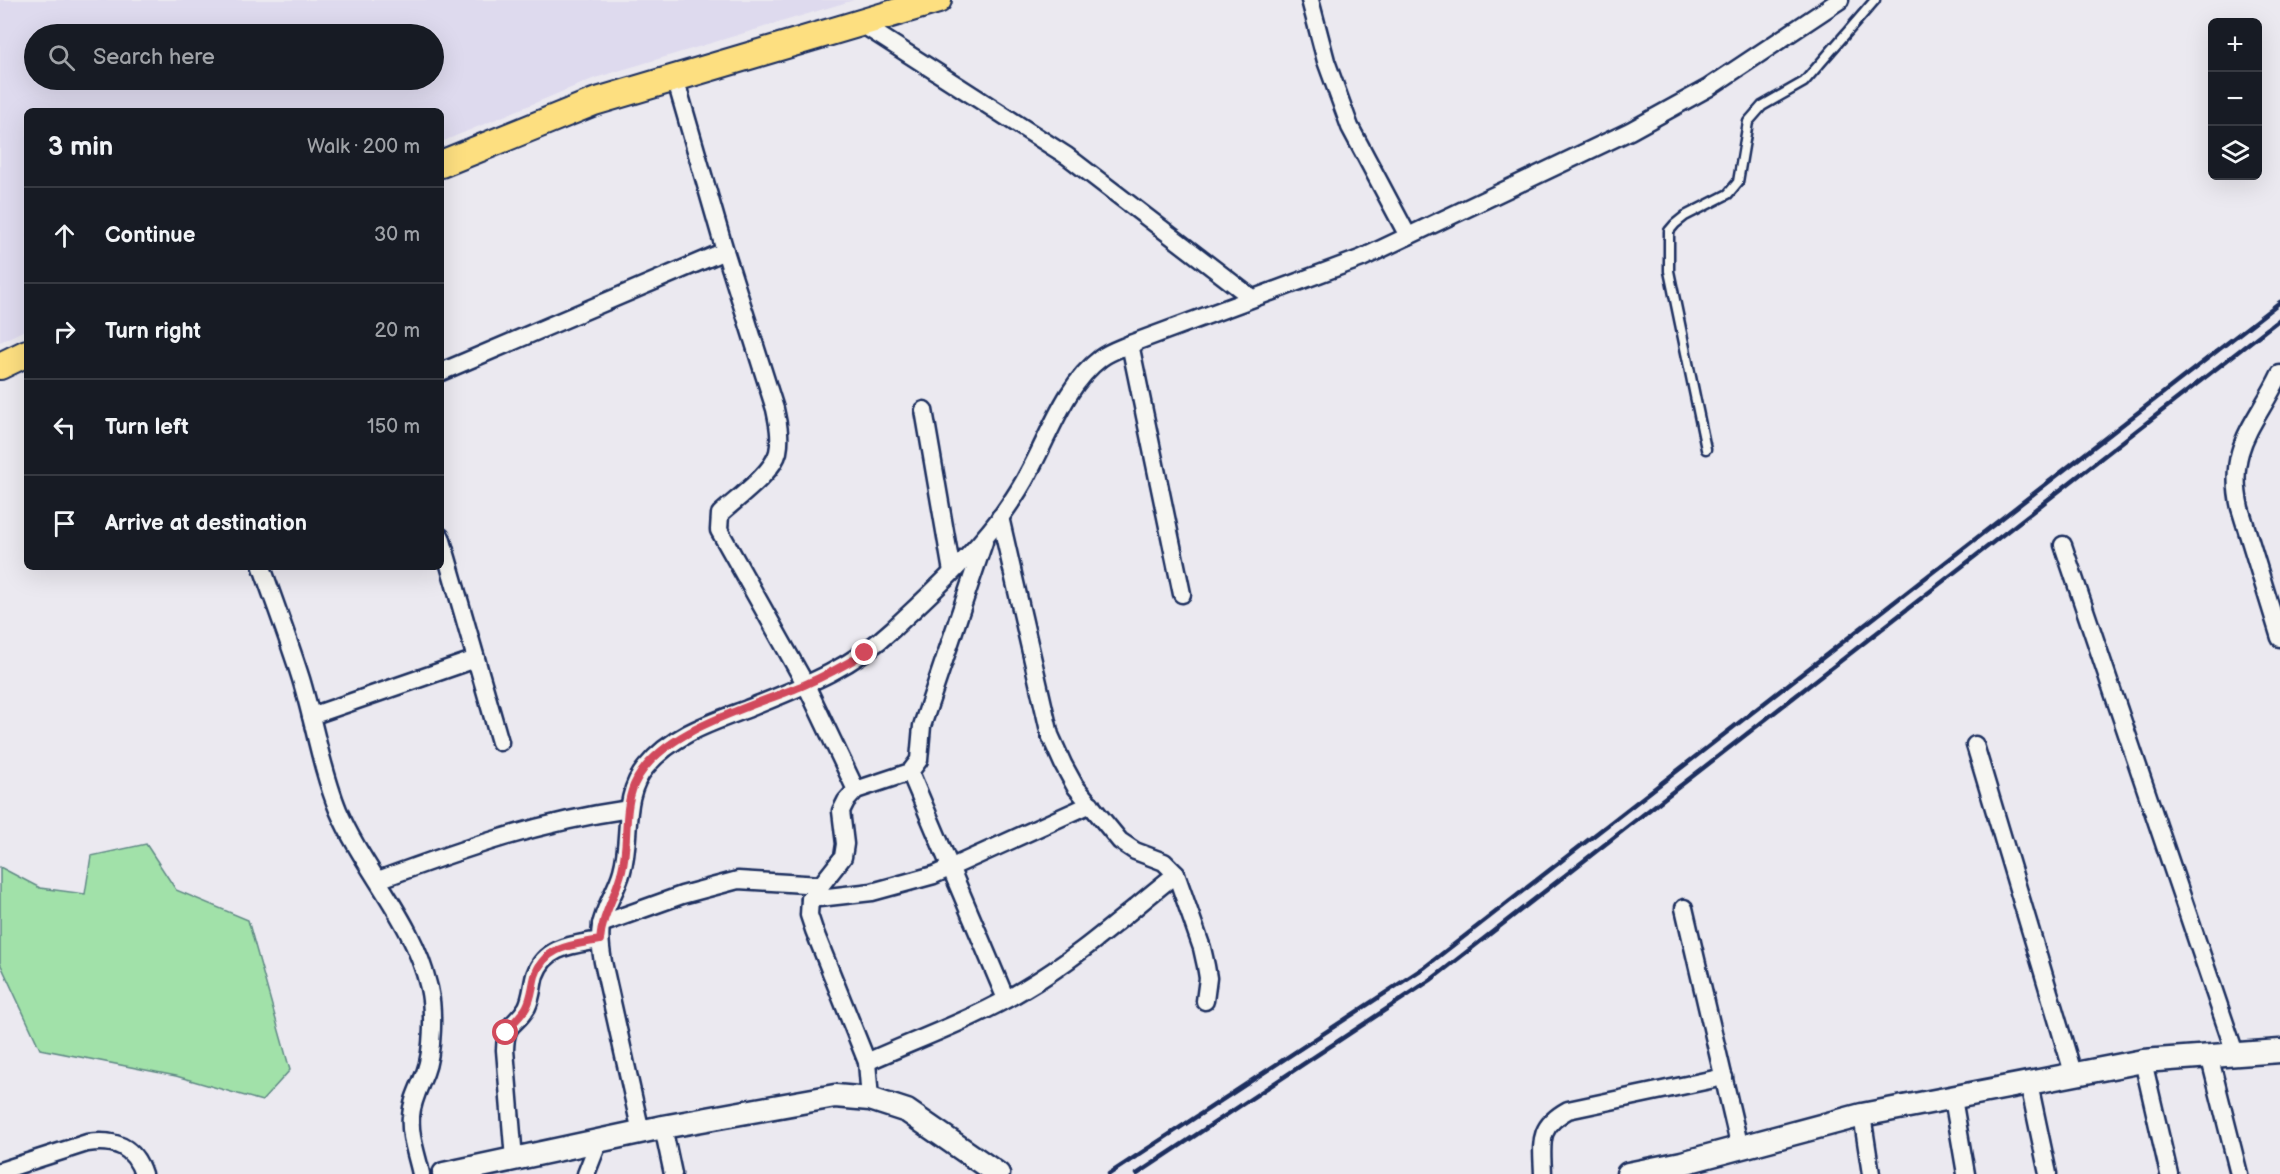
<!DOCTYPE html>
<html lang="en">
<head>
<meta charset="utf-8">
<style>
  :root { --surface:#171b24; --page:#20242c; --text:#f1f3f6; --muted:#9ea1a6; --line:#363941 }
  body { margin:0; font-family:"Balsamiq Sans",sans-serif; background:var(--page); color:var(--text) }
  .controls { position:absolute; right:18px; top:18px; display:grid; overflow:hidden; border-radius:9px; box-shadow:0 6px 24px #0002 }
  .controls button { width:54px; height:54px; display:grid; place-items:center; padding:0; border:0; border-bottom:2px solid var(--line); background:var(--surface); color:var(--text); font:30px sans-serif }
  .stop { position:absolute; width:18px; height:18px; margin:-14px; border:4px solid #d1495b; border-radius:50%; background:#fff }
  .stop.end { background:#d1495b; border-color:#fff; box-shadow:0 2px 6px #0008 }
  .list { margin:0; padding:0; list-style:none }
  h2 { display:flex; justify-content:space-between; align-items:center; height:78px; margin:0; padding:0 24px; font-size:26px }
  h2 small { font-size:20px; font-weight:400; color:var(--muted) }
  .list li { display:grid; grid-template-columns:39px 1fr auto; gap:18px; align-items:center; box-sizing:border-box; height:96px; padding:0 24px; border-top:2px solid var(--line) }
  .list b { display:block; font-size:22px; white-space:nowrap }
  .list em { font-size:20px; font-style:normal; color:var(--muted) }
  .icon { flex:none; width:33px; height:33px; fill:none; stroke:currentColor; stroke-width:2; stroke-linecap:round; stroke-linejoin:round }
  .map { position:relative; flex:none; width:2280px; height:1174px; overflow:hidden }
  .search { position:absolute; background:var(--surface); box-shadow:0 6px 24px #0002; left:24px; top:24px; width:420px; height:66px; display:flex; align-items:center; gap:15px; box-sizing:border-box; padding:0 21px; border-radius:33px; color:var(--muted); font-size:22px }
  .panel { position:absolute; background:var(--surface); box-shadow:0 6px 24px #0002; left:24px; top:108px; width:420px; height:462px; border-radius:9px }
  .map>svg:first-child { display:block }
  .built { fill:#dedaee; fill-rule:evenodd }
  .green { fill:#a1e1a9; stroke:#5e8884; stroke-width:1.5 }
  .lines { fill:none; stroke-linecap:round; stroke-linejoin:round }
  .lane-casing { stroke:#1b2f5e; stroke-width:13 }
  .street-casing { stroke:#1b2f5e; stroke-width:21 }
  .secondary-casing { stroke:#1b2f5e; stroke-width:27 }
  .primary-casing { stroke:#1b2f5e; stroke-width:30 }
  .lane { stroke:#f6f6f2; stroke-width:8 }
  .street { stroke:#f6f6f2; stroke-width:16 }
  .secondary { stroke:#f6f6f2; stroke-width:22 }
  .primary { stroke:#fddf80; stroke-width:26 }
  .rail { stroke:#1b2f5e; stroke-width:4.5 }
  .route { stroke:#d1495b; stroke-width:8 }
</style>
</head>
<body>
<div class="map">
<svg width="2280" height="1174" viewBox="0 0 2280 1174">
  <rect width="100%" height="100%" fill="#ebe9f0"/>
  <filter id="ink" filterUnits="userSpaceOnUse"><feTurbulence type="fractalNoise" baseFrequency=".0167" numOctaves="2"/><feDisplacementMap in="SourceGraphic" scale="12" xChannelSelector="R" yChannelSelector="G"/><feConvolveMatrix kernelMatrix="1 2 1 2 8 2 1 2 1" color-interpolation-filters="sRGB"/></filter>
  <g filter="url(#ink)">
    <path class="built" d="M0,0H854L595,78L441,142V111H27V329L0,342ZM34,34H434V80H34Z"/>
    <path class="green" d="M146,844L176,890L248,920L290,1070L262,1101L176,1076L40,1049L0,963V867L40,888L85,894L91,856Z"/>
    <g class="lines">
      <defs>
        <path id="lane" d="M1706,449L1669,271V231L1675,224L1685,216L1728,194L1738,182L1748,122L1762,106L1804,82L1875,0"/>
        <g id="street">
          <path d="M1310,0L1326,61L1350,127L1408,236"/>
          <path d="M860,23L1067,156L1252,298"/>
          <path d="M675,78L725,251L775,409C778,423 781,437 778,452C773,473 736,499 720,514L719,530L806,685L856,790"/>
          <path d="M1130,344L1182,594"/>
          <path d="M441,372L725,251"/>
          <path d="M2280,374C2256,425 2226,446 2240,508L2280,638"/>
          <path d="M924,410L952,572"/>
          <path d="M1000,517L1050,735L1063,764L1075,786L1120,841L1135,851L1164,862L1176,874L1202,948L1206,966L1208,978L1205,1001"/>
          <path d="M441,537L500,742"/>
          <path d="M2063,545L2235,1053"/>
          <path d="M262,567C275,604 289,641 301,679C314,722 321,768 338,810C365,873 413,919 429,988C434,1010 433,1052 425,1073C419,1088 412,1100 411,1116C409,1135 417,1155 421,1174"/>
          <path d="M311,716L476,659"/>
          <path d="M1975,745L2074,1076"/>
          <path d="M910,772L1006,999"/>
          <path d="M378,880C463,849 538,822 629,809"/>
          <path d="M810,899L872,892L934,875L1091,804"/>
          <path d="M1684,908L1740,1148"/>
          <path d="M601,924L682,895L738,880L821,885"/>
          <path d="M2209,1055L2239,1174"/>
          <path d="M2143,1061L2169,1174"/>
          <path d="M867,1062C920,1038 977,1018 1026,988C1079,957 1128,912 1176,874"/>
          <path d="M2029,1084L2048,1174"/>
          <path d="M1953,1098L1966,1174"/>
          <path d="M870,1099L867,1062L814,930L809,915L810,899L843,857L845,844L841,811L846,801L856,790L910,772L919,760L922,726L984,542"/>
          <path d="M1862,1115L1871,1174"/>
          <path d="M663,1127L673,1174"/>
          <path d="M641,1132L603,962C601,950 599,938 601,926C604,907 617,890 622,871C632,837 621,796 646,767C672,735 710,723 747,709C801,687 849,670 893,629C930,594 969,559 1000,518C1010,504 1021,488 1029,472C1050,434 1065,385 1101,358C1109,352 1121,348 1130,344L1362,258L1630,131L1708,88L1840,0"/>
          <path d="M514,1159L505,1050C506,1019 515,1028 527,1007C532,997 532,986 535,975C545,946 573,945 600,940"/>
          <path d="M0,1171L87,1143C115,1139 134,1146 143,1174"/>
          <path d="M586,1174L599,1141"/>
          <path d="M1543,1174C1542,1142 1537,1127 1568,1110L1724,1077"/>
        </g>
        <g id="secondary">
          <path d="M444,1174L663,1127L835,1096L870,1099L907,1111L998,1174"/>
          <path d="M1628,1174L1682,1163L1862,1115L2143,1061L2280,1051"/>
        </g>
        <g id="primary">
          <path d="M441,164L594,102L938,0"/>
          <path d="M0,366L27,353"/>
        </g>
      </defs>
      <use href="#lane" class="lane-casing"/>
      <use href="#street" class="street-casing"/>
      <use href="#secondary" class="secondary-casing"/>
      <use href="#primary" class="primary-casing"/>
      <use href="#lane" class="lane"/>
      <use href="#street" class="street"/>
      <use href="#secondary" class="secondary"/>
      <use href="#primary" class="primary"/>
      <g class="rail">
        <path d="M1109,1174L1425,967L2280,302"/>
        <path d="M1137,1174L1432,979L2280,319"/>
      </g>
    </g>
  </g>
  <g class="lines" filter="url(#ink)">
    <path class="route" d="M506,1033C511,1024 520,1017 526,1008C532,998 532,987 535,976C544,946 573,945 600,940C602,915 616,895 622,870C629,843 623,811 634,785C658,730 753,707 804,685C825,676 845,665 865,653"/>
  </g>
</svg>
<div class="controls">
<button>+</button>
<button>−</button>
<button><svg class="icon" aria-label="layers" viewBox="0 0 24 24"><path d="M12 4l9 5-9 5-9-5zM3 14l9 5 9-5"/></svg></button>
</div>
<div class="stop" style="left:506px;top:1033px"></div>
<div class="stop end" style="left:865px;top:653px"></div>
<div class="search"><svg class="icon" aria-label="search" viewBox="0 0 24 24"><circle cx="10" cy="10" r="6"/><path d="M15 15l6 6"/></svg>Search here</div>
<section class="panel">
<h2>3 min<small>Walk · 200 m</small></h2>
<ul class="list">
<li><svg class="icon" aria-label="ahead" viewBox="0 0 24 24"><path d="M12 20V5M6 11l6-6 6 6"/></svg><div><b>Continue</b></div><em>30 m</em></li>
<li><svg class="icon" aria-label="right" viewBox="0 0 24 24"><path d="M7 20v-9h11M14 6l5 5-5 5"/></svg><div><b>Turn right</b></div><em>20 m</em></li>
<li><svg class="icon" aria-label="left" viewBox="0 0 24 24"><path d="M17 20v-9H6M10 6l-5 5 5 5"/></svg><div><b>Turn left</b></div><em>150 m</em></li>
<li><svg class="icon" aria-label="arrive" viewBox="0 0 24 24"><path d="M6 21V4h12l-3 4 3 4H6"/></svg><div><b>Arrive at destination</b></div></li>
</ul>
</section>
</div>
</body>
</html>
